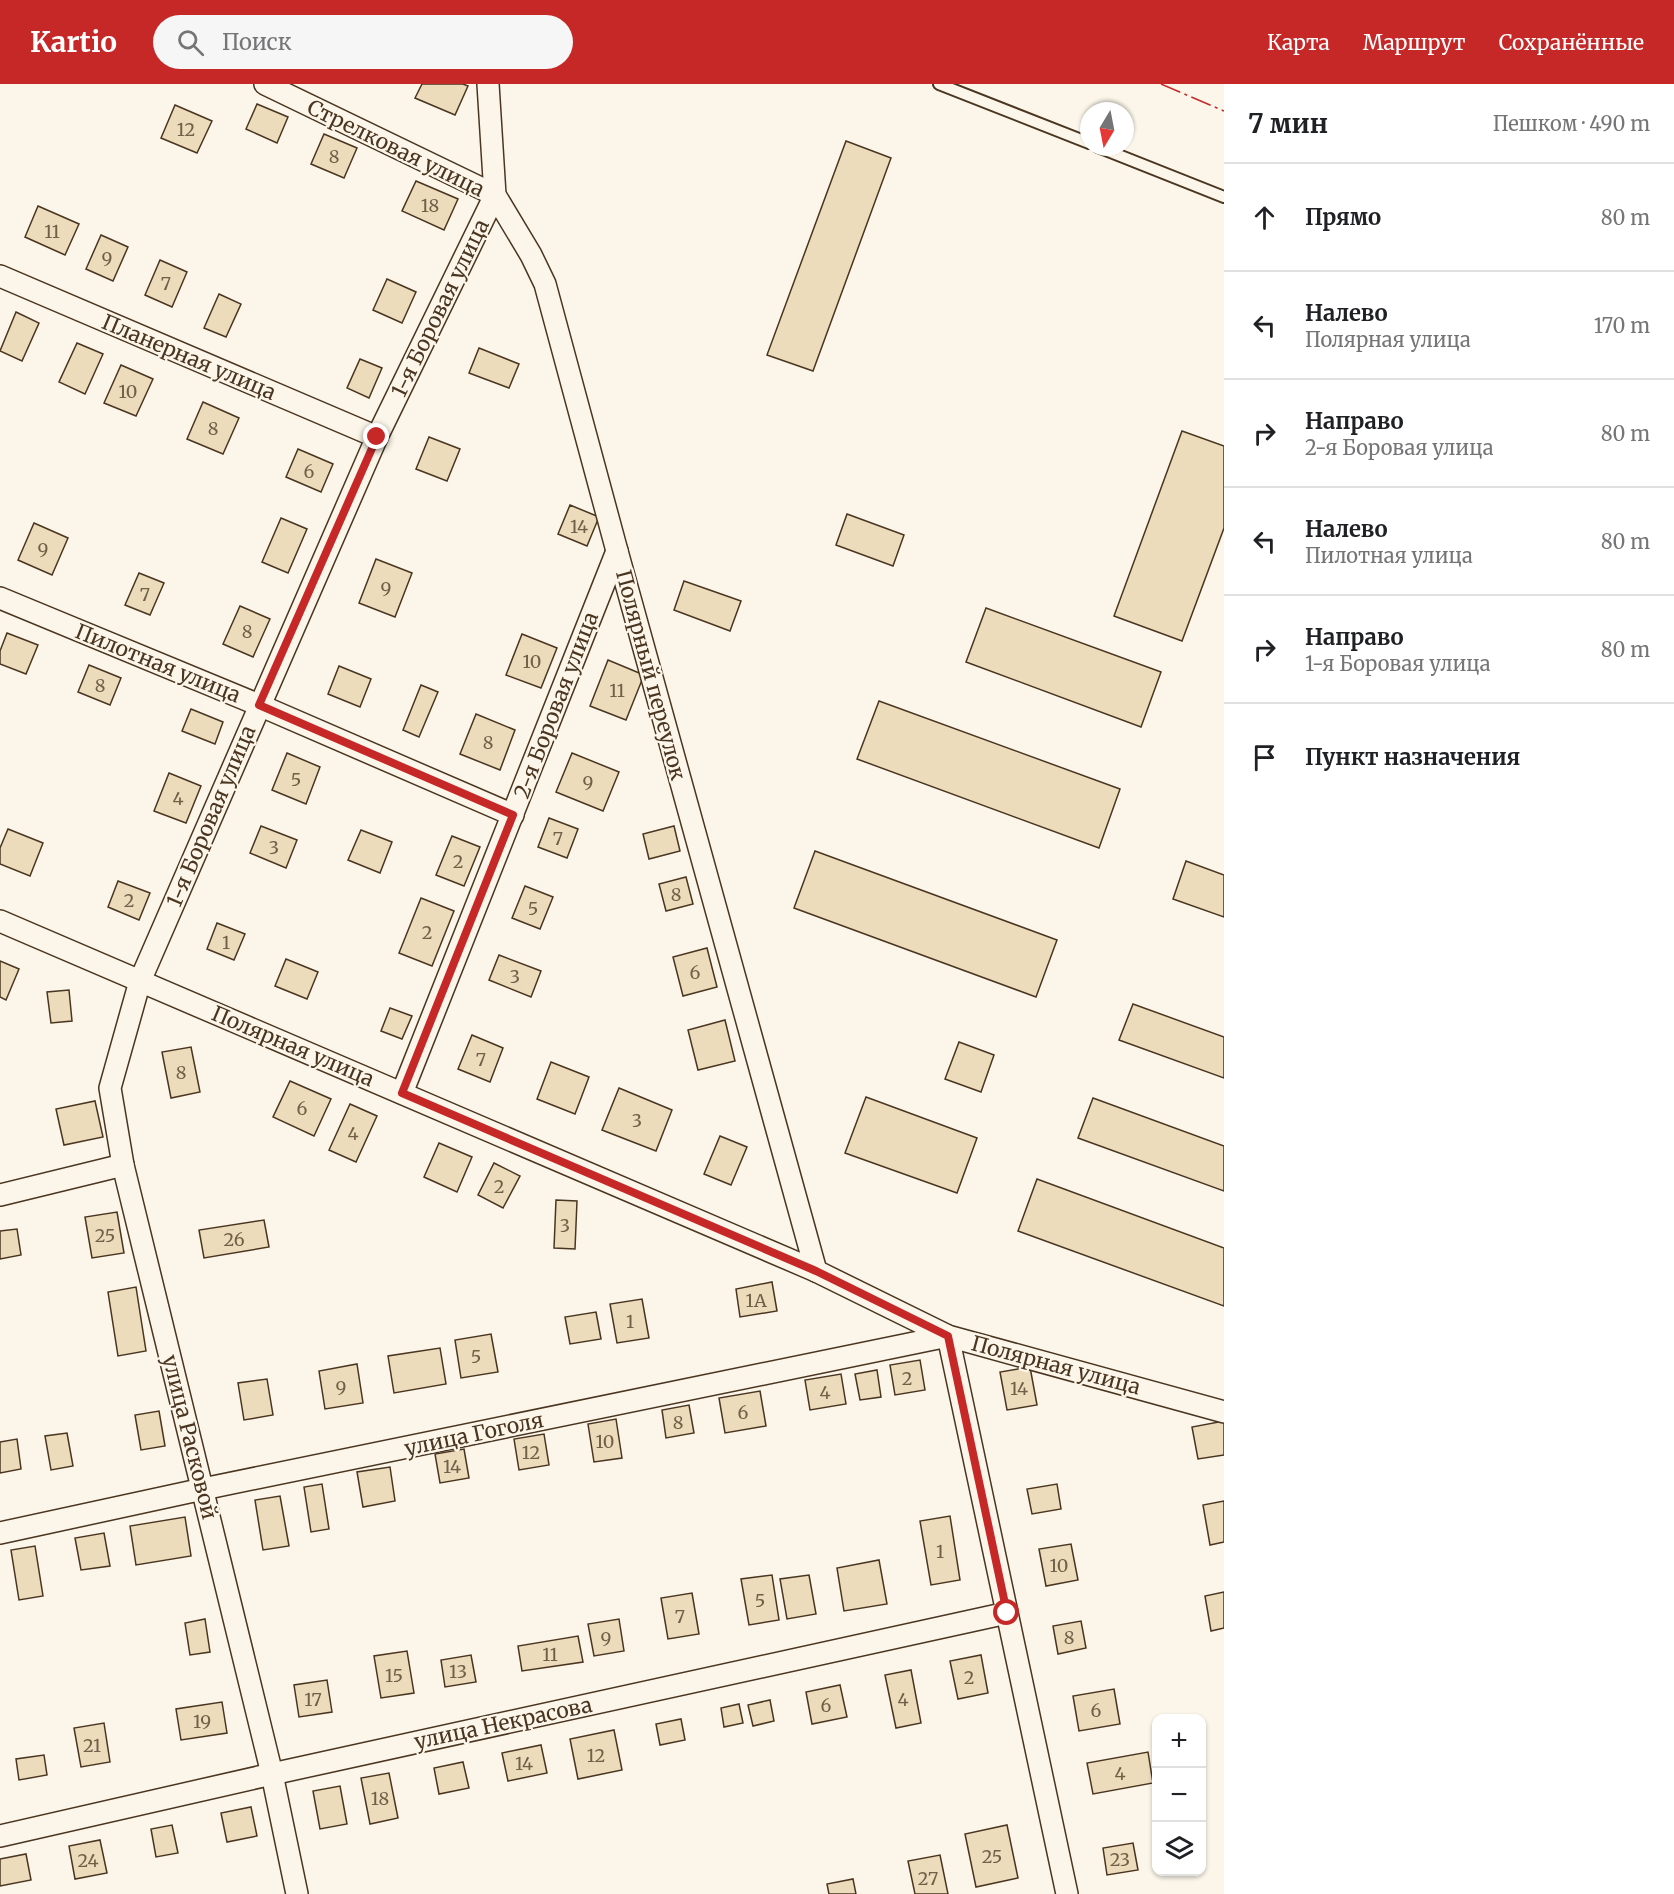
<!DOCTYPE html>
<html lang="ru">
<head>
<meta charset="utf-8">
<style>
  :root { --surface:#fff; --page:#f6f6f6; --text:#202124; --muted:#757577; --line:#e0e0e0; --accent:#c62828 }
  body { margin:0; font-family:Merriweather,serif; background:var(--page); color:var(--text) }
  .controls { position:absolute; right:18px; bottom:18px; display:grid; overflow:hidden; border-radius:12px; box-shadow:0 2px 4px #0004 }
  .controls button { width:54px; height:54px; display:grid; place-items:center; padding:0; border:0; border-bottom:2px solid var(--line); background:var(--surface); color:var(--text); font:30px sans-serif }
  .compass { position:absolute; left:1080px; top:18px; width:54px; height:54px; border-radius:50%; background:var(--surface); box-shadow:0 2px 4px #0004; rotate:190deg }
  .stop { position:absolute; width:18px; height:18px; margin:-14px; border:4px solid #c62828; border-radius:50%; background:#fff }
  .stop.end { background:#c62828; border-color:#fff; box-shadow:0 2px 6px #0008 }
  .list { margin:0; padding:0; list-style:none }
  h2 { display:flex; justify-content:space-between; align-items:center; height:78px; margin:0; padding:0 24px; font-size:26px }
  h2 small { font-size:20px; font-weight:400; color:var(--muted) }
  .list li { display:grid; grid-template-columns:39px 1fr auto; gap:18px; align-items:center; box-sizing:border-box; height:108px; padding:0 24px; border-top:2px solid var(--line) }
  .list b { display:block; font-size:22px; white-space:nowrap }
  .list p { margin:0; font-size:20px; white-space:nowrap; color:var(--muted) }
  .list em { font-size:20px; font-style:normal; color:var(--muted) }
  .icon { flex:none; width:33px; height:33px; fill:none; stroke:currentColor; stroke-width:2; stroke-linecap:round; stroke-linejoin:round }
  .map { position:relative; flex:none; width:1224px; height:1810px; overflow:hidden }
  header { display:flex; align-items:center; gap:36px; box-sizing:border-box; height:84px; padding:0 30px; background:var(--accent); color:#fff }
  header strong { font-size:28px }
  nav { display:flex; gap:33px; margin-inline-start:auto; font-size:21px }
  .search { width:420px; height:54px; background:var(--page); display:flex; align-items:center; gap:15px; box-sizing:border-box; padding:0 21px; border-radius:33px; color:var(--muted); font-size:22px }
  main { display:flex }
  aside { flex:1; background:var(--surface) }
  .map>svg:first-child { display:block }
  .building { fill:#ecdcbc; stroke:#4a3520; stroke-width:1.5 }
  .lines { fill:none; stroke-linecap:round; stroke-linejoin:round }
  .service-casing { stroke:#4a3520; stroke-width:14 }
  .minor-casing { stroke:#4a3520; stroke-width:24 }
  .service { stroke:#fbf6e9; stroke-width:10 }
  .minor { stroke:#fbf6e9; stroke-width:21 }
  .power { stroke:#c62828; stroke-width:1.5; stroke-dasharray:21 4.5 3 4.5; stroke-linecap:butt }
  .route { stroke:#c62828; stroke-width:8 }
  .labels { text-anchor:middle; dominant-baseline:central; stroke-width:4.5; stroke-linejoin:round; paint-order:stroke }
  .number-label { font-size:18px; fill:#725f47 }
  .street-label { font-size:21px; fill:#4a3520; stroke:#fbf6e9 }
</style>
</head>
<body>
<header>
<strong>Kartio</strong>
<div class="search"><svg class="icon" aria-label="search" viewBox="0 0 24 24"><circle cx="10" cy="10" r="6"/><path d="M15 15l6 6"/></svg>Поиск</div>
<nav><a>Карта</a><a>Маршрут</a><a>Сохранённые</a></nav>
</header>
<main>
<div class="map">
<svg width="1224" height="1810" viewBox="0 0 1224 1810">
  <rect width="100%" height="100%" fill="#fbf6e9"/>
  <g class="building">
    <path d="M422,0H463L468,2L455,31L415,14Z"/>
    <path d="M257,20L288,33L277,59L246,45Z"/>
    <path d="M175,21L212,37L197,69L161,54Z"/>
    <path d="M324,50L357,64L344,94L311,80Z"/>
    <path d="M846,57L891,74L813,287L767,271Z"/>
    <path d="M416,97L458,115L444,146L402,127Z"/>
    <path d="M38,122L79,140L65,171L25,153Z"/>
    <path d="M101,151L128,163L113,197L86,185Z"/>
    <path d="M160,176L187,188L172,223L145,211Z"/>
    <path d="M387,195L416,208L402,239L373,226Z"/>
    <path d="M219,210L241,220L226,253L204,244Z"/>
    <path d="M16,228L39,239L22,277L0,267Z"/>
    <path d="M77,259L103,270L85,310L59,298Z"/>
    <path d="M479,264L519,280L509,304L469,289Z"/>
    <path d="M360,275L382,284L369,314L347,304Z"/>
    <path d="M121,281L153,295L136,332L104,319Z"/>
    <path d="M203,318L239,334L223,370L187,355Z"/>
    <path d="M1182,347L1224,362V444L1182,557L1114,532Z"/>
    <path d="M429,353L460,365L447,397L416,385Z"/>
    <path d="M298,365L333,380L321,408L286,393Z"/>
    <path d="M570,421L599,433L587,462L558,450Z"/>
    <path d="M847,430L904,451L893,482L836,461Z"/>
    <path d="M281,434L307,445L288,489L262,478Z"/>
    <path d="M34,439L68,454L52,491L18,476Z"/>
    <path d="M376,475L412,489L395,533L359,519Z"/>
    <path d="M139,489L164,499L150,531L125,521Z"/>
    <path d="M684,497L741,517L730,547L674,526Z"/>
    <path d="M240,522L270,535L253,573L223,560Z"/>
    <path d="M986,524L1161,588L1141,643L966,578Z"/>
    <path d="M7,549L38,561L26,590L0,580V567Z"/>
    <path d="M522,550L557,564L541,604L506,591Z"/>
    <path d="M608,576L644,591L626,636L590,622Z"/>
    <path d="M89,581L121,594L110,621L78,608Z"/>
    <path d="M339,582L371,595L360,623L328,610Z"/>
    <path d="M421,601L438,608L419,653L403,646Z"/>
    <path d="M879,617L1120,705L1099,764L857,675Z"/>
    <path d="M191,625L223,638L215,660L182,647Z"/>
    <path d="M476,630L515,646L500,686L460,670Z"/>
    <path d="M287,669L320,683L306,720L272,706Z"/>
    <path d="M572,669L619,688L603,727L556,708Z"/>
    <path d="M169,689L201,702L186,739L154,727Z"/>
    <path d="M549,734L578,745L567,774L538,763Z"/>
    <path d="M261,742L297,756L286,784L250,769Z"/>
    <path d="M674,742L680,767L649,775L643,750Z"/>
    <path d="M8,745L43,759L30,792L0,780V764Z"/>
    <path d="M361,746L392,758L380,789L348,776Z"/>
    <path d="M452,752L480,763L464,802L436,791Z"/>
    <path d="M815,767L1057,856L1036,913L794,824Z"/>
    <path d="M1186,777L1224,791V833L1173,815Z"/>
    <path d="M686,793L693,820L666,827L659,800Z"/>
    <path d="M118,797L150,809L139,836L108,823Z"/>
    <path d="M525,802L553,813L540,845L512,834Z"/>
    <path d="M421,814L454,827L432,882L399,869Z"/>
    <path d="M217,839L245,850L234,876L207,865Z"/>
    <path d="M707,864L717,903L683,912L673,873Z"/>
    <path d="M499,871L541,887L531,913L489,896Z"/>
    <path d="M286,875L318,888L307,915L275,902Z"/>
    <path d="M0,877L19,885L6,916L0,913Z"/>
    <path d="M69,906L72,937L51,939L47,908Z"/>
    <path d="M1133,920L1224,953V994L1119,956Z"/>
    <path d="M390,924L412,932L402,955L381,947Z"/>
    <path d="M725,936L735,977L698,986L688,946Z"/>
    <path d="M472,951L503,964L490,998L458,985Z"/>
    <path d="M959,958L994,971L981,1008L945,995Z"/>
    <path d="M191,963L200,1008L171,1014L162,968Z"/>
    <path d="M551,978L589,993L575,1030L537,1015Z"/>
    <path d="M290,997L331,1015L314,1052L273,1033Z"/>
    <path d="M619,1004L672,1026L656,1067L602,1046Z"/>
    <path d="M866,1013L977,1054L957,1109L845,1069Z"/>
    <path d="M1093,1014L1224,1062V1107L1078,1054Z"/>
    <path d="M95,1017L103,1053L64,1061L56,1025Z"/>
    <path d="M350,1020L377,1032L356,1078L329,1066Z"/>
    <path d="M720,1052L747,1063L731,1101L704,1090Z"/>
    <path d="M439,1059L472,1073L457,1108L424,1093Z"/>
    <path d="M494,1079L520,1092L503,1124L478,1111Z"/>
    <path d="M1037,1095L1224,1164V1222L1018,1147Z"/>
    <path d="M556,1116L577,1117L575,1165L554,1164Z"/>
    <path d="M117,1128L124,1169L92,1174L85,1133Z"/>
    <path d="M264,1136L269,1163L204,1174L199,1146Z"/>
    <path d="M17,1145L21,1171L0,1175V1147Z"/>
    <path d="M772,1198L777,1227L740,1233L736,1205Z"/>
    <path d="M136,1203L146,1267L118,1272L108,1208Z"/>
    <path d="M642,1215L649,1254L617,1259L610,1220Z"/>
    <path d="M596,1228L601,1255L570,1260L565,1233Z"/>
    <path d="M491,1250L498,1288L461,1294L455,1256Z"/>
    <path d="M440,1264L446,1300L394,1309L388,1272Z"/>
    <path d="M920,1276L925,1306L895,1311L890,1281Z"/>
    <path d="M357,1280L363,1319L325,1325L319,1287Z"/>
    <path d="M1030,1283L1037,1321L1007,1326L1000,1288Z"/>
    <path d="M877,1286L881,1313L860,1316L855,1290Z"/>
    <path d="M841,1290L846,1320L810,1326L805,1296Z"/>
    <path d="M267,1295L273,1331L244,1336L238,1299Z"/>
    <path d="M760,1307L766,1342L725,1349L719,1314Z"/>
    <path d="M689,1321L694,1349L666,1354L662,1326Z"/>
    <path d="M159,1327L165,1362L141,1366L135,1331Z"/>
    <path d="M616,1335L622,1374L594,1378L588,1340Z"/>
    <path d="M1224,1337V1371L1198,1375L1192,1343Z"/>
    <path d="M67,1349L73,1382L51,1386L45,1352Z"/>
    <path d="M544,1350L549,1381L519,1386L514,1355Z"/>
    <path d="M17,1355L21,1385L0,1389V1358Z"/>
    <path d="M464,1365L469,1394L440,1399L435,1370Z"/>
    <path d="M390,1383L395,1417L363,1423L357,1388Z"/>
    <path d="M322,1400L329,1445L311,1448L304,1403Z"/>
    <path d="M1057,1400L1061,1425L1032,1430L1027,1405Z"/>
    <path d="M280,1412L289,1462L263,1466L255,1416Z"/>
    <path d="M1224,1417V1458L1210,1461L1203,1421Z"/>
    <path d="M950,1432L960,1496L931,1501L920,1437Z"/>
    <path d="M185,1433L191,1472L136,1481L130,1442Z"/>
    <path d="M104,1449L110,1482L81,1486L75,1454Z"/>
    <path d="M1071,1460L1078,1496L1046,1502L1039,1465Z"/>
    <path d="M35,1462L43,1512L19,1516L11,1466Z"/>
    <path d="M879,1476L887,1520L844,1527L837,1484Z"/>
    <path d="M772,1491L779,1536L749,1541L741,1495Z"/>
    <path d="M809,1491L816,1530L787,1535L780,1495Z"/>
    <path d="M1224,1508V1544L1211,1547L1205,1512Z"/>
    <path d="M692,1509L699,1550L668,1555L661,1514Z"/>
    <path d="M205,1535L210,1568L190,1571L185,1539Z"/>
    <path d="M619,1535L624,1567L594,1572L588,1540Z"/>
    <path d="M1081,1537L1086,1564L1058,1570L1053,1542Z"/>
    <path d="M578,1552L583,1578L522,1587L518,1562Z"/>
    <path d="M407,1567L414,1609L381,1614L374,1572Z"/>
    <path d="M471,1571L476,1598L445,1603L441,1576Z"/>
    <path d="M981,1571L988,1609L958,1615L950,1577Z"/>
    <path d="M911,1586L921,1639L896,1644L885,1591Z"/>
    <path d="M327,1596L332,1628L299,1633L294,1601Z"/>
    <path d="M840,1601L847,1633L812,1640L806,1608Z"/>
    <path d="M1114,1605L1120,1640L1079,1647L1073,1612Z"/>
    <path d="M770,1616L774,1637L753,1642L748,1621Z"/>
    <path d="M222,1618L227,1649L181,1656L176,1625Z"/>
    <path d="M739,1620L743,1639L724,1643L721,1624Z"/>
    <path d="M681,1635L685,1656L660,1661L656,1640Z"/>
    <path d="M104,1639L110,1678L81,1683L74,1644Z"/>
    <path d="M614,1646L622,1686L578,1695L570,1655Z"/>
    <path d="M541,1661L547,1689L508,1697L502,1669Z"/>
    <path d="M1148,1668L1153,1699L1093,1710L1087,1679Z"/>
    <path d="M44,1671L47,1691L19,1696L16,1675Z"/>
    <path d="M463,1678L469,1704L439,1710L434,1684Z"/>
    <path d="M389,1689L398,1734L370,1740L361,1694Z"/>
    <path d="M340,1702L347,1740L320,1745L313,1707Z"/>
    <path d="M251,1723L257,1752L227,1758L221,1729Z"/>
    <path d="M172,1741L178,1769L156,1773L151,1745Z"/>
    <path d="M1007,1741L1018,1794L976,1803L965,1750Z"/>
    <path d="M100,1756L107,1789L75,1795L69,1762Z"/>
    <path d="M1133,1759L1138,1786L1107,1791L1103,1764Z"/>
    <path d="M26,1770L31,1796L0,1802V1775Z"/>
    <path d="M940,1771L948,1810H915L908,1777Z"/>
    <path d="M853,1795L856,1810H829L827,1800Z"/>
  </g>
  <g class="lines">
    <defs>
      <g id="service">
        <path d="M939,0L1089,59"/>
        <path d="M1098,63L1224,113"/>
      </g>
      <g id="minor">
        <path d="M265,0L495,111L377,353L140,897L110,1004L123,1081L272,1690L297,1810"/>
        <path d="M488,0L495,111L531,171L545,200L617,467L816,1187"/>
        <path d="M0,192L377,353"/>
        <path d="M0,514L259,621L513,731"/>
        <path d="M0,837L816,1187L948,1252L1224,1328"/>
        <path d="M402,1009L617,467"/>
        <path d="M0,1111L123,1081"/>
        <path d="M0,1449L203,1405L948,1252L1067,1810"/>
        <path d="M0,1752L272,1690L1007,1529"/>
      </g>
    </defs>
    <use href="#service" class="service-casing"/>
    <use href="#minor" class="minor-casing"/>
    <use href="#service" class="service"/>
    <use href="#minor" class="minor"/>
    <path class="power" d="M1161,0L1224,27"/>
  </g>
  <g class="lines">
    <path class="route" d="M377,353L259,621L513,731L402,1009L816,1187L948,1252L1007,1529"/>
  </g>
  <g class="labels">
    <g class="number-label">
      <text x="186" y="45">12</text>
      <text x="334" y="72">8</text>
      <text x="430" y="121">18</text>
      <text x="52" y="147">11</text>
      <text x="107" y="174">9</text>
      <text x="166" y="199">7</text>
      <text x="128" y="307">10</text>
      <text x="213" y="344">8</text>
      <text x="309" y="387">6</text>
      <text x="579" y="442">14</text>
      <text x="43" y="465">9</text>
      <text x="386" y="504">9</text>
      <text x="145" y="510">7</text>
      <text x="247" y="547">8</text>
      <text x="532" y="577">10</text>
      <text x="100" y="601">8</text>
      <text x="617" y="606">11</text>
      <text x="488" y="658">8</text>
      <text x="296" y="695">5</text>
      <text x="588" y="698">9</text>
      <text x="178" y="714">4</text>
      <text x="558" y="754">7</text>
      <text x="274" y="763">3</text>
      <text x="458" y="777">2</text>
      <text x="676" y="810">8</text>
      <text x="129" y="816">2</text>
      <text x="533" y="824">5</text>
      <text x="427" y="848">2</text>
      <text x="226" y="858">1</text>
      <text x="695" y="888">6</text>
      <text x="515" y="892">3</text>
      <text x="481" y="975">7</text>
      <text x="181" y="988">8</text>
      <text x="302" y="1024">6</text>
      <text x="637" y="1036">3</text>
      <text x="353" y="1049">4</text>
      <text x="499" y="1102">2</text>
      <text x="565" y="1141">3</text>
      <text x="105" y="1151">25</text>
      <text x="234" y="1155">26</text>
      <text x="756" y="1216">1А</text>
      <text x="630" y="1237">1</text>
      <text x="476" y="1272">5</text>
      <text x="907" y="1294">2</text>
      <text x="341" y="1303">9</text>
      <text x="1019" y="1304">14</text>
      <text x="825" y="1308">4</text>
      <text x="743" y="1328">6</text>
      <text x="678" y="1338">8</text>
      <text x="605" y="1357">10</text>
      <text x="531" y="1368">12</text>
      <text x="452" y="1382">14</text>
      <text x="940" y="1467">1</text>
      <text x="1059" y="1481">10</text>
      <text x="760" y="1516">5</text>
      <text x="680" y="1532">7</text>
      <text x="1069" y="1553">8</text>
      <text x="606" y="1554">9</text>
      <text x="550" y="1570">11</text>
      <text x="458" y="1587">13</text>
      <text x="394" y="1591">15</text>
      <text x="969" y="1593">2</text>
      <text x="313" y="1615">17</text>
      <text x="903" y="1615">4</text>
      <text x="826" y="1621">6</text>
      <text x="1096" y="1626">6</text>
      <text x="202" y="1637">19</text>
      <text x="92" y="1661">21</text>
      <text x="596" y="1671">12</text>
      <text x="524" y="1679">14</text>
      <text x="1120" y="1689">4</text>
      <text x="380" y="1714">18</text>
      <text x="992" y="1772">25</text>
      <text x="1120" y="1775">23</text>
      <text x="88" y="1776">24</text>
      <text x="928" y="1794">27</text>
    </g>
    <g class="street-label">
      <text transform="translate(396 64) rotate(26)">Стрелковая улица</text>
      <text transform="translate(440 224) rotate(-64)">1-я Боровая улица</text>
      <text transform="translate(189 273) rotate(23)">Планерная улица</text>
      <text transform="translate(158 579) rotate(22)">Пилотная улица</text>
      <text transform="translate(651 591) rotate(75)">Полярный переулок</text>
      <text transform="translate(556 621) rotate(-69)">2-я Боровая улица</text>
      <text transform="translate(211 732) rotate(-67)">1-я Боровая улица</text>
      <text transform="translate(293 962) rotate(23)">Полярная улица</text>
      <text transform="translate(1056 1281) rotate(15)">Полярная улица</text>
      <text transform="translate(474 1350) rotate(-12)">улица Гоголя</text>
      <text transform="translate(190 1353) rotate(76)">улица Расковой</text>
      <text transform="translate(503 1639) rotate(-12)">улица Некрасова</text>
    </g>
  </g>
</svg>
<div class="controls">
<button>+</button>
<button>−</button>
<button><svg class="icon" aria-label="layers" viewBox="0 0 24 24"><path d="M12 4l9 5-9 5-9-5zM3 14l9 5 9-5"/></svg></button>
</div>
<svg class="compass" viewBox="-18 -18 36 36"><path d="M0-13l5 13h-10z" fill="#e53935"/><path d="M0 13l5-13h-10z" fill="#757577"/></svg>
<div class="stop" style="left:1007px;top:1529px"></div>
<div class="stop end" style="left:377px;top:353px"></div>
</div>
<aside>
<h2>7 мин<small>Пешком · 490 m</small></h2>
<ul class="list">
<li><svg class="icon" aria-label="ahead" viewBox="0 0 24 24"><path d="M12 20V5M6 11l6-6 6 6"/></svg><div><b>Прямо</b></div><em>80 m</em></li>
<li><svg class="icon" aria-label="left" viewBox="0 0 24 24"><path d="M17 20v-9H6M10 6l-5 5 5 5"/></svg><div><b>Налево</b><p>Полярная улица</p></div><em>170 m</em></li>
<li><svg class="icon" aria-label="right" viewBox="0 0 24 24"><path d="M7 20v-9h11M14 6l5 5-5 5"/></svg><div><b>Направо</b><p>2-я Боровая улица</p></div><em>80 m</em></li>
<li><svg class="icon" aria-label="left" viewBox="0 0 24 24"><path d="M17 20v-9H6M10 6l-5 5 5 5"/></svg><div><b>Налево</b><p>Пилотная улица</p></div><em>80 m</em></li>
<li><svg class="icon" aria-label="right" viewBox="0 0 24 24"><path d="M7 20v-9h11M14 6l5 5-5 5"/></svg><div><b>Направо</b><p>1-я Боровая улица</p></div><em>80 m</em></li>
<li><svg class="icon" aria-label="arrive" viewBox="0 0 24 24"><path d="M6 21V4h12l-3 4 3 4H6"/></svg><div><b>Пункт назначения</b></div></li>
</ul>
</aside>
</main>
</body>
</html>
